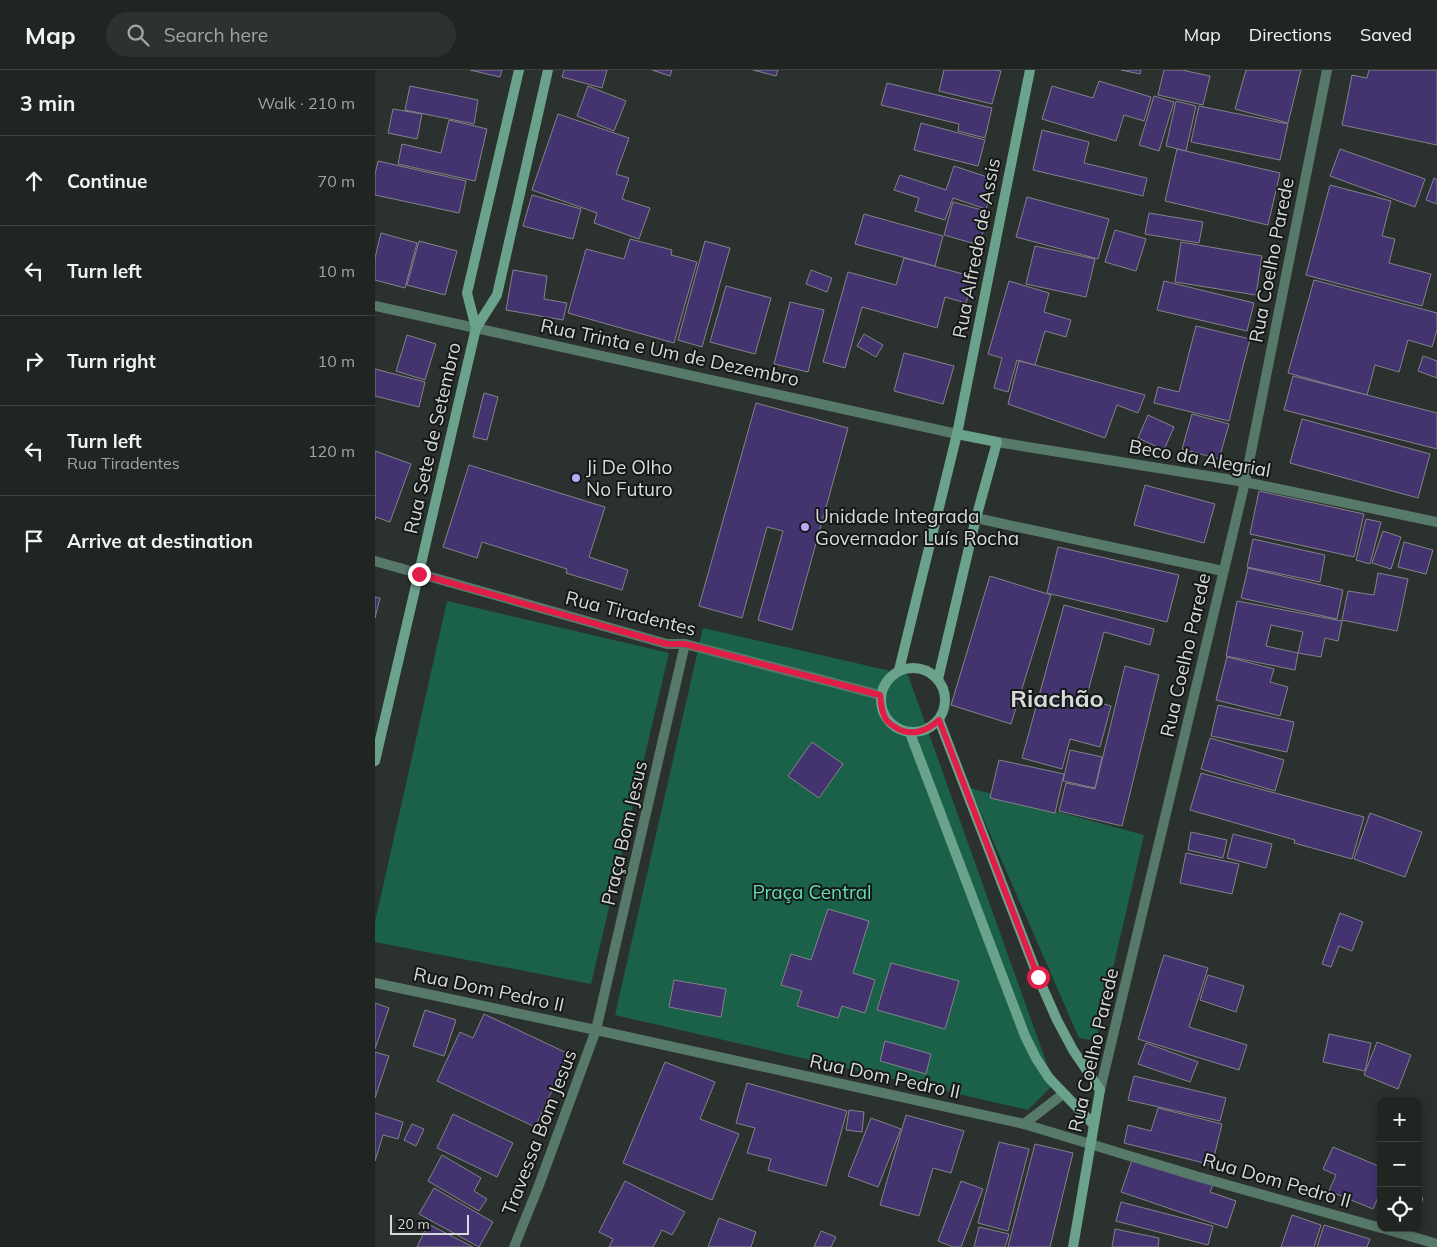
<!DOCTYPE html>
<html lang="en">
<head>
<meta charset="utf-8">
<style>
  :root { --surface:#202522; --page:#2d312f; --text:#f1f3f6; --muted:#a2a5a5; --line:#3d4240 }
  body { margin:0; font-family:Mulish,sans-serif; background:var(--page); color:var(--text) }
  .controls { position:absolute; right:15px; bottom:15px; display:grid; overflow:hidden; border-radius:10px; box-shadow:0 2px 12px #0003 }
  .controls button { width:45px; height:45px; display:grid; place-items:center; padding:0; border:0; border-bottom:1px solid var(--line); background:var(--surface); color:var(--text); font:25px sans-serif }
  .scale { position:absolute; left:15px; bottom:12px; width:79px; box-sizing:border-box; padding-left:5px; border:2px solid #d6dad8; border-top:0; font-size:14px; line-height:18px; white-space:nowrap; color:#d6dad8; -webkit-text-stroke:4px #151817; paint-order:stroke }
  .stop { position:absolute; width:15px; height:15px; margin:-11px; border:4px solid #e11d48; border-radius:50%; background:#fff }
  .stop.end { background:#e11d48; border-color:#fff; box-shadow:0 1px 5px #0008 }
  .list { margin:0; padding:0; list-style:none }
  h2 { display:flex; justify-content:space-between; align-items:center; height:65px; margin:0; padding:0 20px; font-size:21px }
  h2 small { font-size:16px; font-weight:400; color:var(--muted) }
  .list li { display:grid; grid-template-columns:32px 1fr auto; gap:15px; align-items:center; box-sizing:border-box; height:90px; padding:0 20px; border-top:1px solid var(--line) }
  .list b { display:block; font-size:19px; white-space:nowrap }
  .list p { margin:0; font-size:16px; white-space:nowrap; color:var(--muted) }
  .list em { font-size:16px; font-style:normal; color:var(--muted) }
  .icon { flex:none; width:28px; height:28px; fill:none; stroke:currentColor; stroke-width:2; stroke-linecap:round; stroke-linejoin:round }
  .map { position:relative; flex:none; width:1062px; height:1177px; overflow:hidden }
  header { display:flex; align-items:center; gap:30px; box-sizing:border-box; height:70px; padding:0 25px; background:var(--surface); border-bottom:1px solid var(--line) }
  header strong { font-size:24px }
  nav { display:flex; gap:28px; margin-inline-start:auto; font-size:18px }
  .search { width:350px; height:45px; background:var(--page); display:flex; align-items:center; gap:12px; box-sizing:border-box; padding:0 18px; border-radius:28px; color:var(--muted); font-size:19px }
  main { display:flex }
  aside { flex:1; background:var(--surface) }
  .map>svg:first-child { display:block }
  .green { fill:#1b614a }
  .building { fill:#433470; stroke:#838289; fill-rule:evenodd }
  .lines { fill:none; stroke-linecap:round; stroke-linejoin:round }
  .street { stroke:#57796a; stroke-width:10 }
  .secondary { stroke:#6ba28b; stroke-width:10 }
  .route { stroke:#e11d48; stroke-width:6 }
  .poi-dot { fill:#b9abf7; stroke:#151817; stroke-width:2 }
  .labels { text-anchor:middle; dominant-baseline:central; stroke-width:4; stroke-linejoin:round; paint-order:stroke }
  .street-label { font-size:19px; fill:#d6dad8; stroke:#151817 }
  .poi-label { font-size:19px; fill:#d6dad8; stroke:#151817; text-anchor:start }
  .park-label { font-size:19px; fill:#62deb2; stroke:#151817 }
  .district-label { font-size:24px; font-weight:bold; fill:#d6dad8; stroke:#151817 }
</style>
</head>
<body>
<header>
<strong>Map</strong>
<div class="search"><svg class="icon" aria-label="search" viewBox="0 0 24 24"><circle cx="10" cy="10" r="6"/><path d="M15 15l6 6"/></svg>Search here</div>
<nav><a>Map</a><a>Directions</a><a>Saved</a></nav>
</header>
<main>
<aside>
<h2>3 min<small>Walk · 210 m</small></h2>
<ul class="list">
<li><svg class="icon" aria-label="ahead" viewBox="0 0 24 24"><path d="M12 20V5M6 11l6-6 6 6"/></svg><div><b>Continue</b></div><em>70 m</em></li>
<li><svg class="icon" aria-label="left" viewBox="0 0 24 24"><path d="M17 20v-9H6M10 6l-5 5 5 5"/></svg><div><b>Turn left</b></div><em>10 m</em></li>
<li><svg class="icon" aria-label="right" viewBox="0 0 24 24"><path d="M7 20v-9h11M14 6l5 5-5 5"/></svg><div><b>Turn right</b></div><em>10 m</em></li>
<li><svg class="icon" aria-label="left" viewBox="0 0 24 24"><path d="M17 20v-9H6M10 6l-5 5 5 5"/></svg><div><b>Turn left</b><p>Rua Tiradentes</p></div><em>120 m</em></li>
<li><svg class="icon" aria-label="arrive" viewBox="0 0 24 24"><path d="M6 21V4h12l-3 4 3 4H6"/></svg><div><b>Arrive at destination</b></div></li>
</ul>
</aside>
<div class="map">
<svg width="1062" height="1177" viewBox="0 0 1062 1177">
  <rect width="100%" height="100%" fill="#2b312e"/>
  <g class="green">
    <path d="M72,531L294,583L216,914L0,872V852Z"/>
    <path d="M328,558L533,605L679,1014L653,1040L240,945Z"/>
    <path d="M595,718L769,765L721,971L704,968Z"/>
  </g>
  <g class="building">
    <path d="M95,0H127L125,7Z"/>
    <path d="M189,0H232L227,18L187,7Z"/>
    <path d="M277,0H297L295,6Z"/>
    <path d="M378,0H403L401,6Z"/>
    <path d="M569,0H621L626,1L617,34L564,21Z"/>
    <path d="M746,0H766L765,4Z"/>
    <path d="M789,0H807L835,6L828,35L783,25Z"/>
    <path d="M871,0H926L913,53L860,39Z"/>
    <path d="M994,0H1062V75L967,55L977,5L992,8Z"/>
    <path d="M724,11L776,27L769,51L749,45L741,71L667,49L677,16L718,28Z"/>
    <path d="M512,13L617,38L610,68L583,61L584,54L506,35Z"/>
    <path d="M35,16L103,30L99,54L30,40Z"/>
    <path d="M213,16L251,31L239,61L202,46Z"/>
    <path d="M779,26L799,32L784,81L764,75Z"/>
    <path d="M801,31L821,36L811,81L791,76Z"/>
    <path d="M824,36L913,54L905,90L816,72Z"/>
    <path d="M18,39L47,44L42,69L13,63Z"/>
    <path d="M183,44L254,68L241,104L254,108L247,129L275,138L264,169L219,153L222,143L157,120Z"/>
    <path d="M74,50L112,59L100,111L23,94L27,74L66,83Z"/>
    <path d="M546,53L610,70L603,96L539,80Z"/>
    <path d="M667,60L714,72L709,93L772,108L768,126L658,100Z"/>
    <path d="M802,79L905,103L893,155L790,131Z"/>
    <path d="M965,79L1050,109L1040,137L955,106Z"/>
    <path d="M3,91L91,111L84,143L0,125V104Z"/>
    <path d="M579,96L621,110L611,139L578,128L570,150L540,141L544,128L519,120L525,105L571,120Z"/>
    <path d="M1059,108L1062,110V134L1051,130Z"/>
    <path d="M955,115L1016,131L1007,166L1020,169L1014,193L1056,204L1047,236L931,205Z"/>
    <path d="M157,125L206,139L198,169L148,156Z"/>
    <path d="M652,127L734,149L723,189L641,167Z"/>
    <path d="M578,132L614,142L604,175L569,165Z"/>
    <path d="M774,143L828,152L824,173L770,164Z"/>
    <path d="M489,144L568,166L560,196L480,174Z"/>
    <path d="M740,160L771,169L761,201L730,192Z"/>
    <path d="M6,163L42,173L30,218L0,210V188Z"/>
    <path d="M255,169L297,180L296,185L322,192L299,273L193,243L211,179L249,189Z"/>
    <path d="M44,171L82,181L70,225L32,215Z"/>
    <path d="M330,171L355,178L327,277L303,270Z"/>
    <path d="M806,172L887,186L881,225L800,212Z"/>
    <path d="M660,176L720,189L711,227L651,214Z"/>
    <path d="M529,188L599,207L591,233L570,227L562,258L487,237L470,298L448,292L473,202L521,215Z"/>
    <path d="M138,200L172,206L169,229L192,233L188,250L131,240Z"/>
    <path d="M436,200L457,208L452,222L431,214Z"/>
    <path d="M939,210L1062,243V260L1057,277L1033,270L1024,302L1000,295L992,325L913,303Z"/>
    <path d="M634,211L674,223L669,242L696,250L691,267L670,261L660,295L642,290L633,322L619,318L627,288L613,284Z"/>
    <path d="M789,211L879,233L872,261L782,240Z"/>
    <path d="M351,216L396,228L380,284L335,272Z"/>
    <path d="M415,232L449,240L433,302L399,294Z"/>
    <path d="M821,256L875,269L854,351L779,333L783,317L804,322Z"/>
    <path d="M489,264L508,275L501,287L482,276Z"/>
    <path d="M32,265L61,274L50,310L21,301Z"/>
    <path d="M529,283L579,296L568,334L519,321Z"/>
    <path d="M1048,286L1062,291V308L1043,301Z"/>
    <path d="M644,291L660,295L770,325L763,343L742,335L730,368L633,334Z"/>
    <path d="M0,299L50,312L44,337L0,326Z"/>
    <path d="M918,306L1062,343V379L909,340Z"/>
    <path d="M109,323L123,327L112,370L98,367Z"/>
    <path d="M381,333L473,358L417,560L383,550L408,461L392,457L367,548L324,536Z"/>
    <path d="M817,344L854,354L844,389L807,379Z"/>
    <path d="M773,345L799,357L789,380L763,368Z"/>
    <path d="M927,349L1055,384L1043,428L915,393Z"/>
    <path d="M0,381L36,394L15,452L1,447L0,450Z"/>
    <path d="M94,395L230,437L214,487L253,500L247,520L191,503L192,499L107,472L102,488L68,477Z"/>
    <path d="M770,415L840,434L829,473L759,455Z"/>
    <path d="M884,421L989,444L979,487L875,464Z"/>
    <path d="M991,449L1006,452L995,494L981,490Z"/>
    <path d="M1008,461L1026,467L1016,499L997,493Z"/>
    <path d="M878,469L950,485L945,512L872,497Z"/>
    <path d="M1029,472L1058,480L1051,504L1023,497Z"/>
    <path d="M683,477L804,505L792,552L672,523Z"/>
    <path d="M873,498L968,520L962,549L866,528Z"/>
    <path d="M1003,503L1033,509L1022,561L967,550L973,521L999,525Z"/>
    <path d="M615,506L676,525L636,654L576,635Z"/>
    <path d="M0,527L5,528L0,548Z"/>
    <path d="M862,531L967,551L963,571L950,568L946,587L923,583L920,600L851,586ZM896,555L928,562L923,583L891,576Z"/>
    <path d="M689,535L779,559L775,575L729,562L711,629L736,636L725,677L695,669L687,699L647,688Z"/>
    <path d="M852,587L899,599L895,612L913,617L905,646L841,630Z"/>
    <path d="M750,596L784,605L747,756L684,741L691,713L720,719Z"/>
    <path d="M843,635L919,652L912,682L836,666Z"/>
    <path d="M835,668L909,690L900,721L826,699Z"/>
    <path d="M437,672L468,694L444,728L413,706Z"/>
    <path d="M695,680L727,687L720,718L688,711Z"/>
    <path d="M624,690L689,704L680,743L615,728Z"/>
    <path d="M826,703L989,747L977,789L919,773L920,770L815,740Z"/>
    <path d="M995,743L1047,762L1030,807L979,789Z"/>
    <path d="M816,762L852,770L848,788L813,780Z"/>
    <path d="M858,764L897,774L891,798L852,788Z"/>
    <path d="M811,783L864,794L857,824L805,813Z"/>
    <path d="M453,839L494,851L478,903L500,910L490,943L467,936L463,948L422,936L427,921L406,915L416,884L436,890Z"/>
    <path d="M965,843L988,852L977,881L964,876L956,897L947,894Z"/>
    <path d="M789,885L833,898L814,957L872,975L864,1000L763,969Z"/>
    <path d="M516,893L584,911L570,959L502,940Z"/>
    <path d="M833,905L869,916L861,942L825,930Z"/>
    <path d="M299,910L351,919L346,947L294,937Z"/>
    <path d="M0,933L14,938L0,979Z"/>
    <path d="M50,940L81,950L69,986L38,976Z"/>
    <path d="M109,944L194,984L160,1057L62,1011L85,962L98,968Z"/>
    <path d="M954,964L996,973L990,1001L948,992Z"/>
    <path d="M510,971L556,984L551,1004L505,991Z"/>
    <path d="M1002,972L1036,985L1023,1019L989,1005Z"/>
    <path d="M771,973L823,992L815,1012L763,994Z"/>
    <path d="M0,982L14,986L0,1028Z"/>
    <path d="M290,992L340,1012L325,1049L364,1064L337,1130L248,1093Z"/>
    <path d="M759,1006L851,1028L845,1051L753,1030Z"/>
    <path d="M372,1013L472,1041L451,1116L393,1100L396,1089L372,1083L380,1058L361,1053Z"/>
    <path d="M783,1038L847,1054L837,1095L749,1073L753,1055L776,1061Z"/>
    <path d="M474,1040L489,1042L487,1062L471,1060Z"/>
    <path d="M0,1043L28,1052L23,1069L8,1065L0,1091Z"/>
    <path d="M78,1044L138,1073L122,1107L62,1078Z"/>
    <path d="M531,1045L589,1061L576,1103L558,1098L544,1146L505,1135Z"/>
    <path d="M496,1048L526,1059L503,1117L473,1106Z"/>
    <path d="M37,1054L49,1059L41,1076L29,1070Z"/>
    <path d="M624,1072L654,1079L633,1161L603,1153Z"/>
    <path d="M660,1074L698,1083L675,1177H633Z"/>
    <path d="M958,1077L1006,1097V1120L998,1139L954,1121L961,1105L948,1099Z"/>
    <path d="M67,1085L106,1108L99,1121L112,1129L104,1141L53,1111Z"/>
    <path d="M758,1087L838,1114L835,1122L861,1131L852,1158L746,1122Z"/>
    <path d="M250,1111L310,1142L297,1165L287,1160L278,1177H234L238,1169L224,1162Z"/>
    <path d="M586,1111L608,1119L586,1177H578L563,1171Z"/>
    <path d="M59,1118L118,1152L104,1177L44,1144Z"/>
    <path d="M1043,1127L1048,1128L1043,1144Z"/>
    <path d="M746,1132L838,1156L833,1175L741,1151Z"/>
    <path d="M917,1145L946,1155L939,1177H906Z"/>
    <path d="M344,1148L381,1162L376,1177H333Z"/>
    <path d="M53,1154L98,1177H42Z"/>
    <path d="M949,1155L995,1169L992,1177H942Z"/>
    <path d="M604,1157L634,1164L630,1177H599Z"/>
    <path d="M740,1159L784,1168L783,1177H737Z"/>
    <path d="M446,1161L461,1167L456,1177H439Z"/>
  </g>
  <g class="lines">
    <g class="street">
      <path d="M0,236L582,364"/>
      <path d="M622,372L870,412L1062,452"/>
      <path d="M601,448L848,501"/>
      <path d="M0,491L292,574H310L505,625"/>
      <path d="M0,913L221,960L649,1054L824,1107L1006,1158"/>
      <path d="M725,1020L870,412L952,0"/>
      <path d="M649,1054L688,1024"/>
      <path d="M1007,1158L1062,1174"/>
      <path d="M139,1177L164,1115L221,960L310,574"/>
    </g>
    <g class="secondary">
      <path d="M101,258L92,223L144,0"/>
      <circle cx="538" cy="630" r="32"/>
      <path d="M524,600L582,364L655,0"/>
      <path d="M563,609L601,448L622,372L582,364"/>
      <path d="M564,650L663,907L682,950L698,980L725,1020L698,1177"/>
      <path d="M535,663L650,966L661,988L674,1008L718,1054"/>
      <path d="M0,691L101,258L122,225L173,0"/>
    </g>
  </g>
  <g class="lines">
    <path class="route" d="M44,504L292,574H310L505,625C506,631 506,639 509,645C510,650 515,654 520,657C535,667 551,662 564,650L663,907"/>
  </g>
  <g class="poi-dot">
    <circle cx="201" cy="408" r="5"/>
    <circle cx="430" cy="457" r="5"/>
  </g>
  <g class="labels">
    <g class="street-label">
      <text transform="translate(601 178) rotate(-79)">Rua Alfredo de Assis</text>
      <text transform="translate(896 190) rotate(-79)">Rua Coelho Parede</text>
      <text transform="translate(295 282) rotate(12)">Rua Trinta e Um de Dezembro</text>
      <text transform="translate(57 368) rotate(-77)">Rua Sete de Setembro</text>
      <text transform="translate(825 388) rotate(10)">Beco da Alegrial</text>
      <text transform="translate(256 543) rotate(14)">Rua Tiradentes</text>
      <text transform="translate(810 585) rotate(-77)">Rua Coelho Parede</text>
      <text transform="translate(249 763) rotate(-77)">Praça Bom Jesus</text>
      <text transform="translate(114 919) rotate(12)">Rua Dom Pedro II</text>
      <text transform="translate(718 980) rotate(-77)">Rua Coelho Parede</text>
      <text transform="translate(510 1006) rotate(12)">Rua Dom Pedro II</text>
      <text transform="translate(164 1062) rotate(-69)">Travessa Bom Jesus</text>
      <text transform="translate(902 1110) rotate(16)">Rua Dom Pedro II</text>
    </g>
    <g class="poi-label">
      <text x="211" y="397">Ji De Olho<tspan x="211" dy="22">No Futuro</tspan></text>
      <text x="440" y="446">Unidade Integrada<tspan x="440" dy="22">Governador Luís Rocha</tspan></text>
    </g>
    <g class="park-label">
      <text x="437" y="822">Praça Central</text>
    </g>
    <g class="district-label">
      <text x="682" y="628">Riachão</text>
    </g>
  </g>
</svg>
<div class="controls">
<button>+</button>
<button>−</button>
<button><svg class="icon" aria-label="locate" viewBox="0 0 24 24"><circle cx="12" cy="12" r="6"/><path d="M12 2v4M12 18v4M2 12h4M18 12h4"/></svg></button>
</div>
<div class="scale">20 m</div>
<div class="stop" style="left:663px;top:907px"></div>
<div class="stop end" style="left:44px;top:504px"></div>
</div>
</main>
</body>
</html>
